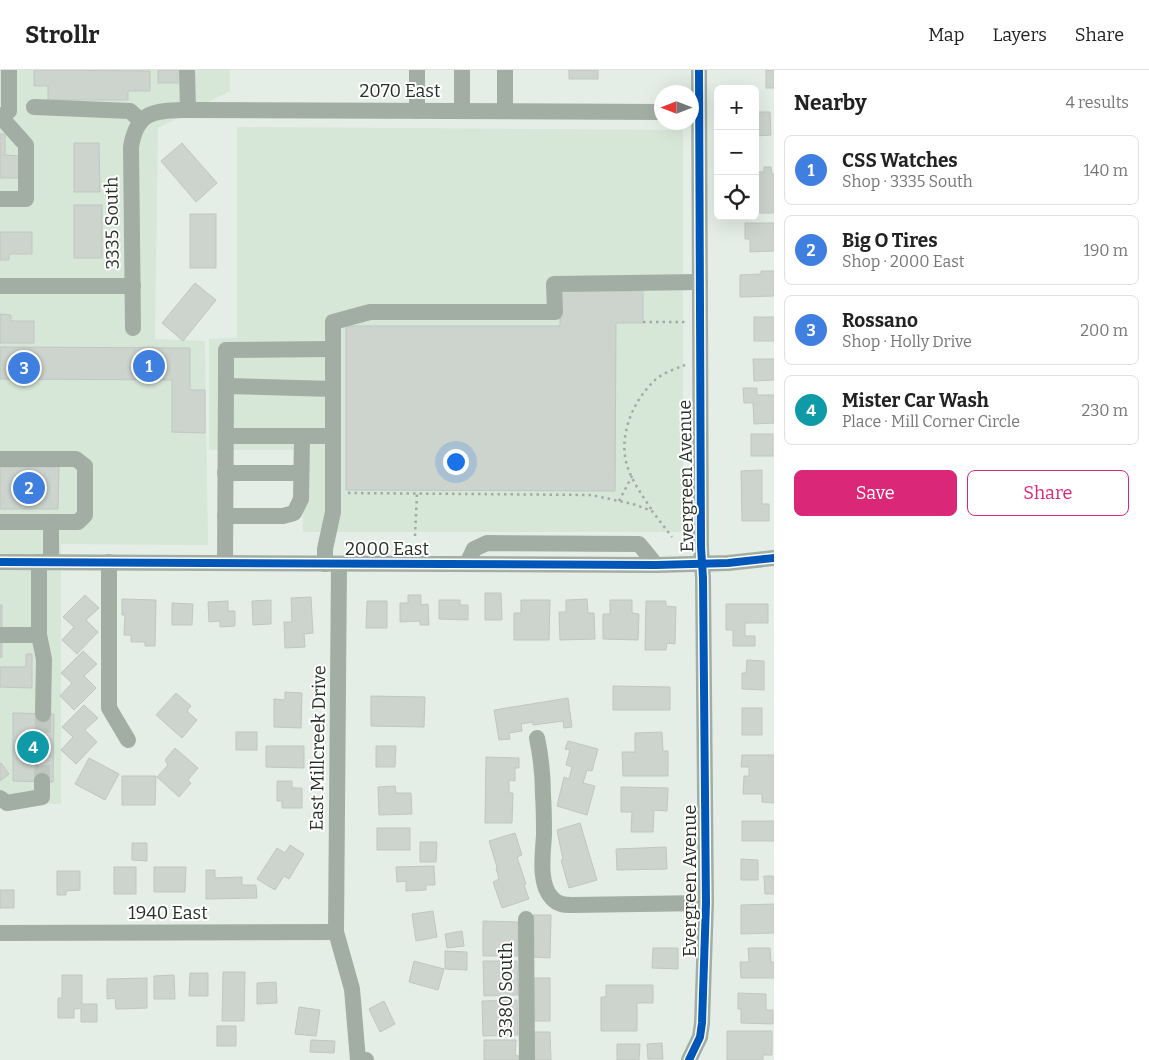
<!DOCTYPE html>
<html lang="en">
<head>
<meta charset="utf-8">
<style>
  :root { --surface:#fff; --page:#f2f2f2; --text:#222; --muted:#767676; --line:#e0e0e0; --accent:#db2777 }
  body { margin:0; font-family:Bitter,serif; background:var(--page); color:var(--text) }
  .controls { position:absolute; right:15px; top:15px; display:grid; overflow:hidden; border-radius:8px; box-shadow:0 5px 20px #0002 }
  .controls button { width:45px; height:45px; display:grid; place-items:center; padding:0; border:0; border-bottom:1px solid var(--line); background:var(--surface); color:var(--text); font:25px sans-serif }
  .compass { position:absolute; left:654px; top:15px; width:45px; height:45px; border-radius:50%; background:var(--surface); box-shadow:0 5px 20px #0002; rotate:270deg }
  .you { position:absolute; left:455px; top:391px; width:18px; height:18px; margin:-12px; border:4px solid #fff; border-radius:50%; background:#1a73e8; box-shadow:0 0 0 8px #1a73e833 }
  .badge { display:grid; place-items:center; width:32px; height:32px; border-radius:50%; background:var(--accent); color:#fff; font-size:16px; font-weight:700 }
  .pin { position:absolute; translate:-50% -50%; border:2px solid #fff; box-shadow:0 1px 5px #0006 }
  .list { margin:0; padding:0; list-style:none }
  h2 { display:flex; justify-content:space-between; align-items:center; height:65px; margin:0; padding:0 20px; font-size:21px }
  h2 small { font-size:16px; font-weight:400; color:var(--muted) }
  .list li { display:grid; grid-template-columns:32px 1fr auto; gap:15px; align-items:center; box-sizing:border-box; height:70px; margin:0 10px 10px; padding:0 10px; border:1px solid var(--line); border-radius:8px }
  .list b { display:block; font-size:19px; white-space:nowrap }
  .list p { margin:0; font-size:16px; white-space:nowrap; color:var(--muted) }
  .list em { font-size:16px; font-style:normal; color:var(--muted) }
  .actions { display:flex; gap:10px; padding:15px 20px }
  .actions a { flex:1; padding:11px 0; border:1px solid var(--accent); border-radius:8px; text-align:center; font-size:18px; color:var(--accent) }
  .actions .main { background:var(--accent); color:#fff }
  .icon { flex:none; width:28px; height:28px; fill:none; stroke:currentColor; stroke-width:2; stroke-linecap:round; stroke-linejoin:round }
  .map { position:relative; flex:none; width:774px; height:990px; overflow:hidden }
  header { display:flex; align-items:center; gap:30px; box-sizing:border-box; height:70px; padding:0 25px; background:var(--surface); border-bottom:1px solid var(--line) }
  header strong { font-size:24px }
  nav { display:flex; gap:28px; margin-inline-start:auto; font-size:18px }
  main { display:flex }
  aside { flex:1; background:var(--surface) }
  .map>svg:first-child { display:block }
  .built { fill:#d6e6d7 }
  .building { fill:#cdd4ce; stroke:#c0c6c1 }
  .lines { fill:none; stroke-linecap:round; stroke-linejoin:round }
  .minor-tunnel { stroke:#bfc8c0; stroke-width:16; stroke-dasharray:16 8; stroke-linecap:butt }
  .path { stroke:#a2aba3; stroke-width:2.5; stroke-dasharray:2.5 4; stroke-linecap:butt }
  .minor { stroke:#a2ada3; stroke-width:16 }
  .cycleway-casing { stroke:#fff; stroke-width:11 }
  .cycleway { stroke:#0057b8; stroke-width:8 }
  .labels { text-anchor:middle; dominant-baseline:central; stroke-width:4; stroke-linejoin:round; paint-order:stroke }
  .street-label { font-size:18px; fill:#292f29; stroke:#fff }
</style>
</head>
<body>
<header>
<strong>Strollr</strong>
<nav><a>Map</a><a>Layers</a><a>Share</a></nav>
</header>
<main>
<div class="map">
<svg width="774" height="990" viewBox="0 0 774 990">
  <rect width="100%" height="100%" fill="#e4eee6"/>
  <g class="built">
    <path d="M0,0H230V21L158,58L155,269L205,271L208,475L61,474V734L0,733Z"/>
    <path d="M237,57L683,60V462H303V380H209V269L237,268Z"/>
  </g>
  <g class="building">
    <path d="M34,0L150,1V21H128V30H48V16H34Z"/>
    <rect x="158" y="0" width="20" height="13"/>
    <rect x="569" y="0" width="29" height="9"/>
    <rect x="766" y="0" width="8" height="18"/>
    <path d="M755,42H770L771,65L755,66Z"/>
    <path d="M0,64H5V85L19,86V108H0Z"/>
    <path d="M74,73H99L100,122H74Z"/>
    <path d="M182,73L217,113L196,132L161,91Z"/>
    <path d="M764,97H771L772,104H774V143H755V102H764Z"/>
    <rect x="74" y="135" width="28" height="53"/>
    <rect x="190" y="144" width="26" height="54"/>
    <path d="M745,153H774V181L750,182V169H745Z"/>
    <path d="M0,162H32V184H9V190H0Z"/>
    <path d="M761,201H774V226L740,227V205L761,204Z"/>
    <path d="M195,213L216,230L183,271L162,253Z"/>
    <path d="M560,221H643V253H616L615,421L346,420V256H560Z"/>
    <path d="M0,244L11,245V251H34V273H0Z"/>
    <rect x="754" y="247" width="20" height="24"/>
    <path d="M0,277L190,278V320H205V363L172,362V310L0,309Z"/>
    <path d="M753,289H774V310L754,311Z"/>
    <path d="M743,318H757V325H774V353L754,354L753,333H744Z"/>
    <rect x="751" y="364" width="22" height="22"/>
    <path d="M0,397H59L58,439H0Z"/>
    <path d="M762,400V434H769V451H742L741,401Z"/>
    <path d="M485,523H501L502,550H485Z"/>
    <path d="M85,525L99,538L86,550L98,562L77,584L62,570L74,557L63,547Z"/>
    <path d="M408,525H421V535L428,534L429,555H420V551L400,552V533H408Z"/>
    <path d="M311,527L313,563L304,564L305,577L285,578L284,552H292L291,528Z"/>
    <path d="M122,529L156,530L155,576H145V572H131V565H124L125,545H122Z"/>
    <path d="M587,529L588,543H594L595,569L560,570L559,542H566V530Z"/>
    <path d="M271,530V554L253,555L252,531Z"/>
    <path d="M439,530H460V535H468V550L439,549Z"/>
    <path d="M521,530H550L549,570H514V543H521Z"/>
    <path d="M610,530H632V543L639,544L638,570L603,569V544H610Z"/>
    <path d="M228,531V541H235V556L220,557V551L209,552L208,532Z"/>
    <path d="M367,531H387V558H366Z"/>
    <path d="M646,531H666V536L676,537L675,574L667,573L666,580H645Z"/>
    <path d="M172,533L193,534L192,555H172Z"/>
    <path d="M726,534H768V553H745V566H755V576H733V560H726Z"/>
    <rect x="0" y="535" width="2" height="52"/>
    <path d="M83,581L97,594L84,606L96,618L74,640L60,626L72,613L61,603Z"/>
    <path d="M26,584H32V618L0,617V597H26Z"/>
    <path d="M747,590L764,591V620L742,619V603H746Z"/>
    <path d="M613,616L670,617V640H613Z"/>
    <path d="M285,622L302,623L301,658L274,657V629L285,630Z"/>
    <path d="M176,623L191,636L187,641L197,650L182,668L156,645Z"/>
    <path d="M371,626L425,627L424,657L371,656Z"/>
    <path d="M568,628L572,657L564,658L563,651L533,655V652L521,654L522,661L509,663L510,669L499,670L494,640Z"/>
    <path d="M84,635L98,648L85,660L97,672L76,694L61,680L73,667L62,657Z"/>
    <rect x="742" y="638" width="20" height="27"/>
    <path d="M13,643L54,644L53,712L13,711Z"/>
    <rect x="236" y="662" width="21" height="18"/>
    <path d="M662,662L663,681H668V706H623L622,682H635V663Z"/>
    <path d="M568,671L598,679L592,701L587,700L583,713L595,716L587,745L557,736L564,707L569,709L572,697L566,695L570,680L565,679Z"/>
    <path d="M266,676H304V698L266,697Z"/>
    <path d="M376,676H396L395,697H376Z"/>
    <path d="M175,678L198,698L188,710L191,713L179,727L157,707L168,695L165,690Z"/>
    <path d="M742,685H774V733L762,732V724H743L744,706H749V697H741Z"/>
    <path d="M486,687L519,688V698H515V711L509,710V723H513L512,753H485Z"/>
    <path d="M89,688L119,704L105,730L75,714Z"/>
    <path d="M1,693L9,704L0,711V694Z"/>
    <path d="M122,706H156L155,735H122Z"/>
    <path d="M277,711H292V718H302V738H282V731H277Z"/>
    <path d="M395,716L396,723H411L412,744L379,745L378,717Z"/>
    <path d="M621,717L668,718L667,741L654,740L653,762H631L632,742H621Z"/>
    <rect x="742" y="751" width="32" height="20"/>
    <path d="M580,753L597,810L569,818L561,790H563L557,760Z"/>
    <rect x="377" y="758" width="33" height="22"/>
    <path d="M515,763L522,785L517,787L526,814L524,815L529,829L502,838L493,812L499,809L496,798L497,797L489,771Z"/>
    <path d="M420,772H437L436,792H420Z"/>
    <path d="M132,773H147V791L132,790Z"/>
    <path d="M290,775L304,784L289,809L284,806L275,820L257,809L277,778L285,783Z"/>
    <path d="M666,777L667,799L617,800L616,779Z"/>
    <path d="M741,789L758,790V810H741Z"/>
    <path d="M434,796L435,815H426V820L406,821V811L397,812L396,797Z"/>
    <rect x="114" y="797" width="22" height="27"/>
    <path d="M154,797H186L185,822H154Z"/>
    <path d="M206,800H215V808L242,807V815H256L257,828L206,829Z"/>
    <path d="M57,801H80V820L66,821V825H57Z"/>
    <path d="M764,806H774V824H765Z"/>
    <rect x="0" y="820" width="14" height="18"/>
    <path d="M774,834V863L741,864V835Z"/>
    <path d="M433,841L437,867L416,871L412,844Z"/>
    <path d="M533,845H551L550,888L533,887Z"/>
    <path d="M483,851L518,852V886H483Z"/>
    <path d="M462,861L464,876L447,878L445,864Z"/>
    <path d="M653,878H678V899L652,898Z"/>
    <path d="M748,878H770L771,892H774V908H741L740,892H749Z"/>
    <path d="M445,881L467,882V900L445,899Z"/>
    <path d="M414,891L444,899L438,920L409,912Z"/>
    <path d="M483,891H517L518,925L484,926Z"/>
    <path d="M223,902H245L244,951H222Z"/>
    <path d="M190,903H208V926H189Z"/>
    <path d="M62,905H82V934H97V952H81V938L74,939V948H58V928H62Z"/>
    <path d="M174,905L175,929H154V906Z"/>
    <path d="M147,908V938L116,939L115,928L107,929V909Z"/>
    <rect x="533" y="908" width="17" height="43"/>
    <path d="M276,912L277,933L257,934V913Z"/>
    <path d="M606,915H653V933H637V961H601V927H606Z"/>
    <path d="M738,923L766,924V940H773V954L741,953V939H738Z"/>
    <path d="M517,930L518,965L483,966L482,931Z"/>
    <path d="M384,931L395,954L380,962L369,939Z"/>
    <path d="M299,937L320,940L316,966L295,964Z"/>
    <rect x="217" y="956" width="19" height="20"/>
    <path d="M727,961H772V985H763V990H727Z"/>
    <path d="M533,962H550L551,990H533Z"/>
    <path d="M311,970L335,971L334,983L310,982Z"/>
    <path d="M484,970H516L515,985L519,986V990H484Z"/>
    <path d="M662,973L663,989H648L647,974Z"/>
    <path d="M617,974H640L639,990H617Z"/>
  </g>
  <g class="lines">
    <path class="minor-tunnel" d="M42,711L43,644"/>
    <g class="path">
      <path d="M643,252H685"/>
      <path d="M348,423L591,425L633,434L652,441L672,467"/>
      <path d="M619,431L632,406"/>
      <path d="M651,439C643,426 631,410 627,395C618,366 633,331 654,311C662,303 675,299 685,295"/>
      <path d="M415,466L417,423"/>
    </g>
    <g class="minor">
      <path d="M187,0L188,40"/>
      <path d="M417,0V41"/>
      <path d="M462,0V41"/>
      <path d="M34,37L130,41L141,51"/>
      <path d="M505,41V0"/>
      <path d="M0,47L9,41V0"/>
      <path d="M0,129H26V75L1,47"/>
      <path d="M0,216H133"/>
      <path d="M133,258L131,77C137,40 155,41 188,40L662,42"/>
      <path d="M226,316V280L333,279"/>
      <path d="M226,366H333"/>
      <path d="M0,389H76L85,396V445L78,452H51V492"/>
      <path d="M225,403H301"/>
      <path d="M225,446H283L294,443L301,429L302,366"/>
      <path d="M0,452H51"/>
      <path d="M0,492L656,495L728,493L774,488"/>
      <path d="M39,492V565L44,589L43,644"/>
      <path d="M109,492V638L128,670"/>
      <path d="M225,493L226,316L333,319"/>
      <path d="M325,494V479L333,442V252L370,242H555L554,214L700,212"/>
      <path d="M339,494L336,862L352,919L358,990H366"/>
      <path d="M467,494L474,479L487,473L639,474L656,495"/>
      <path d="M2,565H39"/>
      <path d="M537,668C541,687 543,706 543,726C544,739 544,752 544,765C543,783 538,814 552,828C558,835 565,835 573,835L706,833"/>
      <path d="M0,728L7,733L42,727V711"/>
      <path d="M526,849L527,990"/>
      <path d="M0,863L336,862"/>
      <path d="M689,990L700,967L702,953L706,833L703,508L701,477L699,0"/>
    </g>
    <defs>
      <g id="cycleway">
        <path d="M0,492L656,495L728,493L774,488"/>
        <path d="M689,990L700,967L702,953L706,833L703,508L701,477L699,0"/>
      </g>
    </defs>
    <use href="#cycleway" class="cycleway-casing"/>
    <use href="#cycleway" class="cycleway"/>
  </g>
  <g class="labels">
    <g class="street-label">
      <text x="400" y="21">2070 East</text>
      <text transform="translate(112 153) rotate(-91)">3335 South</text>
      <text transform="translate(686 406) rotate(-91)">Evergreen Avenue</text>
      <text x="387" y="479">2000 East</text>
      <text transform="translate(318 678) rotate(-89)">East Millcreek Drive</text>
      <text transform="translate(690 811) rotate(-90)">Evergreen Avenue</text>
      <text x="168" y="843">1940 East</text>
      <text transform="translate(506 920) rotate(-90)">3380 South</text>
    </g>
  </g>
</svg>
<div class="controls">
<button>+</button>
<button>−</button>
<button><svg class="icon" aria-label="locate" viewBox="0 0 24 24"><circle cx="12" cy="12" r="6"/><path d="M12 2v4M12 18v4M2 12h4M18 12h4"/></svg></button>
</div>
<svg class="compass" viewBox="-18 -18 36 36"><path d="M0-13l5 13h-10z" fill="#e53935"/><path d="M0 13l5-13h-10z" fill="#767676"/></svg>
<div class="you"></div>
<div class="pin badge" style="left:149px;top:296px;background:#3f7fe0">1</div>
<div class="pin badge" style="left:29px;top:418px;background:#3f7fe0">2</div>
<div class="pin badge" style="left:24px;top:298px;background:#3f7fe0">3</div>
<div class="pin badge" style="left:33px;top:677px;background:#0f9aa8">4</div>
</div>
<aside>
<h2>Nearby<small>4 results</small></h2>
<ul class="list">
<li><span class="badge" style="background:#3f7fe0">1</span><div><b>CSS Watches</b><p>Shop · 3335 South</p></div><em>140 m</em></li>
<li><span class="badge" style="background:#3f7fe0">2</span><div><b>Big O Tires</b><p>Shop · 2000 East</p></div><em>190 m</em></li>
<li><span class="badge" style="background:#3f7fe0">3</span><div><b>Rossano</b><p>Shop · Holly Drive</p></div><em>200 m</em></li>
<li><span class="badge" style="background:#0f9aa8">4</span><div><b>Mister Car Wash</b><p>Place · Mill Corner Circle</p></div><em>230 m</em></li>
</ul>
<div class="actions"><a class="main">Save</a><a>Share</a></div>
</aside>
</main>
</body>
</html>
